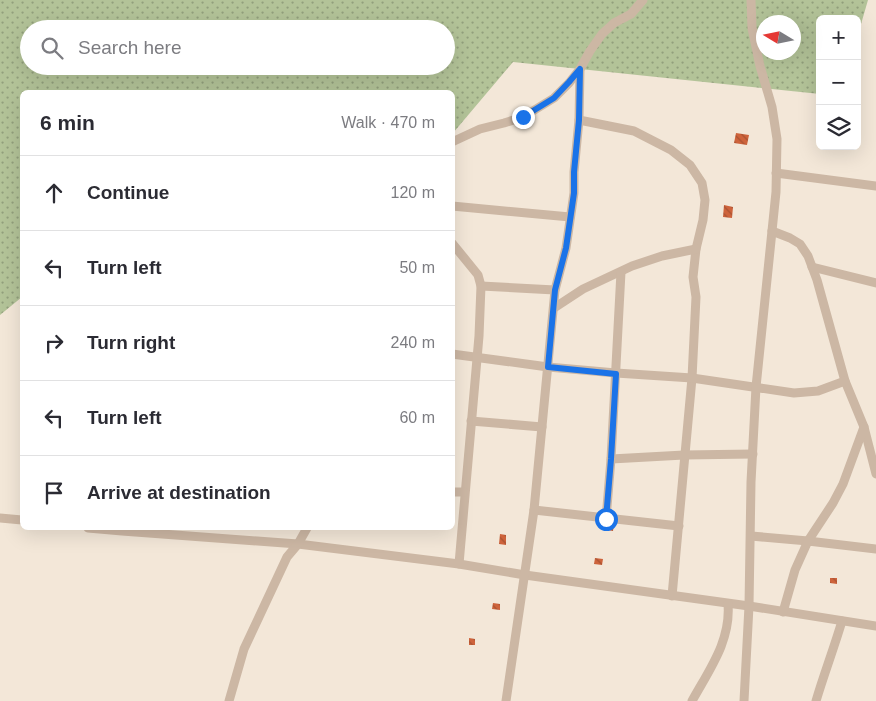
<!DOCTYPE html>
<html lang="en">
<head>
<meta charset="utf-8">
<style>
  :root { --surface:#fff; --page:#f2f2f3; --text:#2b2b33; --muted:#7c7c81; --line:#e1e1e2 }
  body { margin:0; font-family:Arial,sans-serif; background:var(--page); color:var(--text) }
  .controls { position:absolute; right:15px; top:15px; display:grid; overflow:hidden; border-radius:8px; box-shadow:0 5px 20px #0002 }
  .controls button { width:45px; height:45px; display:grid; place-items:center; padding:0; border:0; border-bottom:1px solid var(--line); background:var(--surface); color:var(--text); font:25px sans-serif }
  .compass { position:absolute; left:756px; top:15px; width:45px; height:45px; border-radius:50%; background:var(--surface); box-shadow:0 5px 20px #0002; rotate:280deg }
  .stop { position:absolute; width:15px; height:15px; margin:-11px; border:4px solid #1a73e8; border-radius:50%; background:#fff }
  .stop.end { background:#1a73e8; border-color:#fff; box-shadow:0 1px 5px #0008 }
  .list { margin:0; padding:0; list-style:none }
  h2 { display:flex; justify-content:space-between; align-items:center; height:65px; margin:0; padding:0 20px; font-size:21px }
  h2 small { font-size:16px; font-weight:400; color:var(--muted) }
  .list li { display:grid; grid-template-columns:32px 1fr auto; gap:15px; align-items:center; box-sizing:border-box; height:75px; padding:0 20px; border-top:1px solid var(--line) }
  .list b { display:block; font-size:19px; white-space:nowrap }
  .list em { font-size:16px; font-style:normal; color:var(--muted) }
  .icon { flex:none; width:28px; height:28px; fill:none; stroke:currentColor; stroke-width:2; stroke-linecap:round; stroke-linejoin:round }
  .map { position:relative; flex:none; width:876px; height:701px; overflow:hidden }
  .search { position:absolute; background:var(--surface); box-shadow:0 5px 20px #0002; left:20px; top:20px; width:435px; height:55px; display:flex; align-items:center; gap:12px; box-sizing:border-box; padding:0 18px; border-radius:28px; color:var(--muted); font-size:19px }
  .panel { position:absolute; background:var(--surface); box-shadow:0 5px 20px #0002; left:20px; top:90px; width:435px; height:440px; border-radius:8px }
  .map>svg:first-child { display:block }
  .grass { fill:url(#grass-dots); fill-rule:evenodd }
  .building { fill:url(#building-back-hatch) }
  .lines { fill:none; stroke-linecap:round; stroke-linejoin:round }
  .street { stroke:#ccb7a4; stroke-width:9 }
  .route { stroke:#1a73e8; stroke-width:6 }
</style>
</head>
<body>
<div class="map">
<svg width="876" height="701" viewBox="0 0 876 701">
  <defs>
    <pattern id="grass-dots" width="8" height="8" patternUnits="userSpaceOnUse" patternTransform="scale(1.25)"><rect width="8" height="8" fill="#b3c398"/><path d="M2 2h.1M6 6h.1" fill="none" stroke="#929f7c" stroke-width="1.8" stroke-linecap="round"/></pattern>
    <pattern id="building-back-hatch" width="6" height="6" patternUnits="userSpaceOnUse" patternTransform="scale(1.25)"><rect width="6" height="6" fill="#ce633b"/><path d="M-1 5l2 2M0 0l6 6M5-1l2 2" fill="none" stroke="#a85231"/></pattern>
  </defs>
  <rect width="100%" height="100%" fill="#f3e7d8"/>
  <path class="grass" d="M0,0H868L857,38V19H820V94L513,62L453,133L452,92H22V297L0,315ZM764,22H794V52H764ZM29,29H446V66H29Z"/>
  <g class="building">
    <path d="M736,133L749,135L747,145L734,143Z"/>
    <path d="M724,205L733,207L732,218L723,217Z"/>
    <path d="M608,523L614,524L613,531L607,530Z"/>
    <path d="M500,534L506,535V545L499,544Z"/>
    <path d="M595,558L603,559L602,565L594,564Z"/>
    <path d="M830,578H837V584L830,583Z"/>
    <path d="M493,603L500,604V610L492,609Z"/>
    <path d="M469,638L475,639V645H469Z"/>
  </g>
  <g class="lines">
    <g class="street">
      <path d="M579,120L634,131L671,150L690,165L702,183L705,200L703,220L696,249L693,277L696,297L692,378L672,596"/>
      <path d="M452,142L480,129L504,123L523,117L554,98L569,83L580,69L590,51L602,34L614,23L631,14L643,0"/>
      <path d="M776,173L876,186"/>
      <path d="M452,206L570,217"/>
      <path d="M772,231L790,238L800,244L808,256L817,280L845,381L864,427L876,474"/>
      <path d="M452,243L478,275L481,286L479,336L459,564"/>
      <path d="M812,267L876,283"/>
      <path d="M481,286L555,290"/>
      <path d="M554,308L583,289L632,266L662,256L696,249"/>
      <path d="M452,354L548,367L616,373L692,378L794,393L818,391L845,381"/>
      <path d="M471,421L542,427"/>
      <path d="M611,459L684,455L753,454"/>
      <path d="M452,492H464"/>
      <path d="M534,510L679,526"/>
      <path d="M0,518L22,520"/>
      <path d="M606,519L611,459L621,272"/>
      <path d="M88,528L122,531L298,544L459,564L525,575L749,606L876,626"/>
      <path d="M751,536L808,541L876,549"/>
      <path d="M783,612L795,570L808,541L833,503L843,484L864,427"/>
      <path d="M229,701L244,649L287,557L298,544L307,528"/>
      <path d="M506,701L534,510L555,290L566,248L574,193V172L579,120L580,69"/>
      <path d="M692,701C709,670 731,641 728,604"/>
      <path d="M744,701L749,606L751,482L756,387L776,192L777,139L772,107L760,66L752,28L751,0"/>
      <path d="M816,701C824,674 834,648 842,621"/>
    </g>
  </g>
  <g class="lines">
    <path class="route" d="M523,117L554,98L569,82L580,69L579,120L574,172V193L566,248L555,290L548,367L616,374L611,459L606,519"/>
  </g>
</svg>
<div class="controls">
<button>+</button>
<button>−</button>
<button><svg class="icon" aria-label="layers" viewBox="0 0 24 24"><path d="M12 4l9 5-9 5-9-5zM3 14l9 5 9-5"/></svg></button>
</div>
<svg class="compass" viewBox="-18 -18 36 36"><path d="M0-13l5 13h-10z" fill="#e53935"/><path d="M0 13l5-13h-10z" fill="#7c7c81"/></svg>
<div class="stop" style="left:606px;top:519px"></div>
<div class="stop end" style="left:523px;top:117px"></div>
<div class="search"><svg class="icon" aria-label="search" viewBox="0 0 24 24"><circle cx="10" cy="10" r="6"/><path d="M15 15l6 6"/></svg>Search here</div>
<section class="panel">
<h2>6 min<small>Walk · 470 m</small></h2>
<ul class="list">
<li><svg class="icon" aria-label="ahead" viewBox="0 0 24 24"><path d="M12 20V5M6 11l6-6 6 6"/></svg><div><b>Continue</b></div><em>120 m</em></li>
<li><svg class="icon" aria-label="left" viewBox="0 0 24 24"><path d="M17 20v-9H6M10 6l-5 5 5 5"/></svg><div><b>Turn left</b></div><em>50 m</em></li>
<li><svg class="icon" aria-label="right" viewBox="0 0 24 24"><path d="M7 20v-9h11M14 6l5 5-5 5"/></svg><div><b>Turn right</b></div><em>240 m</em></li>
<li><svg class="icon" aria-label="left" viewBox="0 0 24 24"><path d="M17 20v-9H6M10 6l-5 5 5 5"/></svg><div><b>Turn left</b></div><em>60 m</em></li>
<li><svg class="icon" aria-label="arrive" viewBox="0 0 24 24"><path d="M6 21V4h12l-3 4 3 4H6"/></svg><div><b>Arrive at destination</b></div></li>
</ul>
</section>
</div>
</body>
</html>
